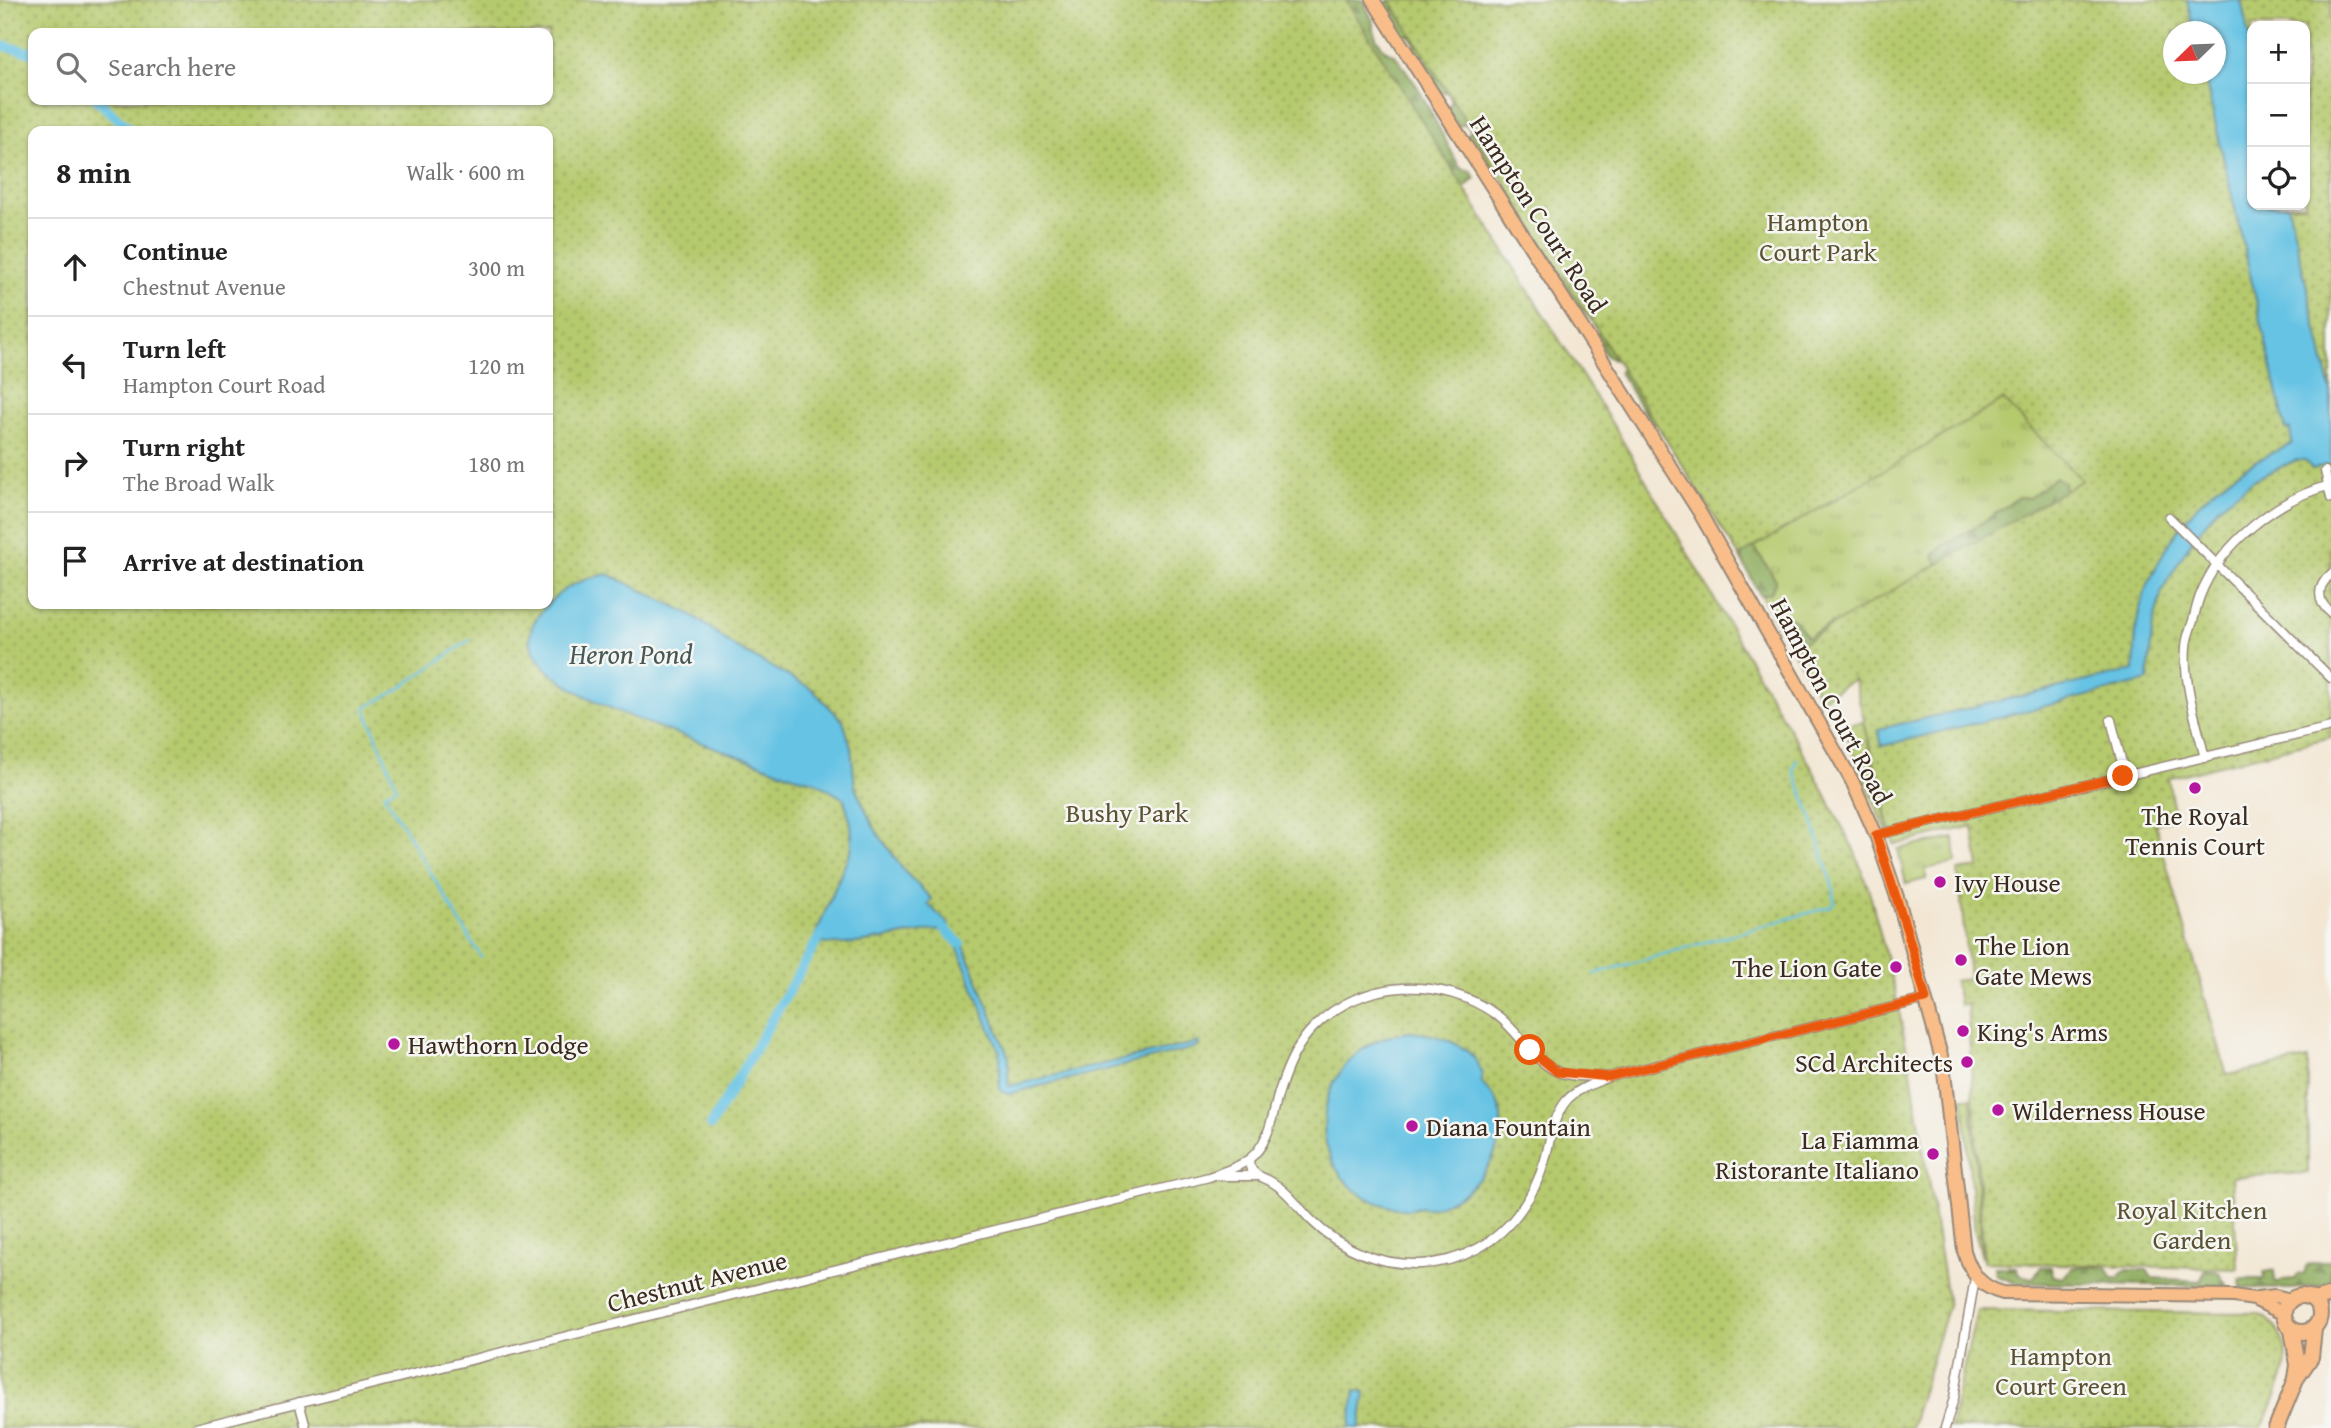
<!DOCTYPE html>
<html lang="en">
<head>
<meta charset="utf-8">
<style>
  :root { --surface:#fff; --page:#f2f2f2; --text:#222; --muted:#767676; --line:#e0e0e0 }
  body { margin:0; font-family:"Gentium Book Plus",serif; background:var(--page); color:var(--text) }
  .controls { position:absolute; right:21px; top:21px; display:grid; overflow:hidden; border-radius:14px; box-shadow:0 2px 5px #0004 }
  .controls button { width:63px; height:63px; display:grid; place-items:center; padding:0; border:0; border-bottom:2px solid var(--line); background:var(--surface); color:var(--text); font:35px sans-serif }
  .compass { position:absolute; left:2163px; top:21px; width:63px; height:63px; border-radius:50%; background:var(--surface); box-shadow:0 2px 5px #0004; rotate:247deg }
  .stop { position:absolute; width:21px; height:21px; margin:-16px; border:5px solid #ea580c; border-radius:50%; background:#fff }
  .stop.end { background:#ea580c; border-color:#fff; box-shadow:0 2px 7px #0008 }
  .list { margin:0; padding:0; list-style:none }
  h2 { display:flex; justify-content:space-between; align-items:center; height:91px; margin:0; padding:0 28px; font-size:30px }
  h2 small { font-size:23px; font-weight:400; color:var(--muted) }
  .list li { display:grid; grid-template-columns:46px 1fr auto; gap:21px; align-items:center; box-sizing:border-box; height:98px; padding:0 28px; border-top:2px solid var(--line) }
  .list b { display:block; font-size:26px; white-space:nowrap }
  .list p { margin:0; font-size:23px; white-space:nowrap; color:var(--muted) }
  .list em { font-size:23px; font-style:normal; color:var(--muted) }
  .icon { flex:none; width:38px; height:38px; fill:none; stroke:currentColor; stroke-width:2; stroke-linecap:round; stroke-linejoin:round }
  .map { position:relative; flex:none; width:2331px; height:1428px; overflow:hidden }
  .search { position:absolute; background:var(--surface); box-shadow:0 2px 5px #0004; left:28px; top:28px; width:525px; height:77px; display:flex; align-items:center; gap:18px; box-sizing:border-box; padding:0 24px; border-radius:14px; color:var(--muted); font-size:26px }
  .panel { position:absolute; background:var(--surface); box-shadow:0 2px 5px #0004; left:28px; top:126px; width:525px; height:483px; border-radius:14px }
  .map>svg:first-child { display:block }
  .grass { fill:url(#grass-tufts); stroke:#787a46; stroke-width:2 }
  .forest { fill:url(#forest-firs); stroke:#666c3f; stroke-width:2 }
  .park { fill:url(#park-dots); stroke:#787a46; stroke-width:2; fill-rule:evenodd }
  .water { fill:#66c3e4; stroke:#507681; stroke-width:2 }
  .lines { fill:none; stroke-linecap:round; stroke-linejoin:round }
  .stream { stroke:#66c3e4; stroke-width:2.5 }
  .canal { stroke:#66c3e4; stroke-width:10 }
  .street-casing { stroke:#978879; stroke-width:11 }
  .primary-casing { stroke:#978879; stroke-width:16 }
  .highway-casing { stroke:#978879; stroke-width:18 }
  .street { stroke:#fff; stroke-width:8 }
  .primary { stroke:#f8bd89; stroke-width:12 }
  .highway { stroke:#f8bd89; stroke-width:14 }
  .route { stroke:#ea580c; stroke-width:9 }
  .poi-dot { fill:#b5179e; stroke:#f6f6f2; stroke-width:2.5 }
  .labels { text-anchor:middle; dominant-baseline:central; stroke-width:5; stroke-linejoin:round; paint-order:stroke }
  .street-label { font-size:26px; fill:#3b2a1e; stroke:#f6f6f2 }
  .park-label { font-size:26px; fill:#5a5232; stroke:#f6f6f2 }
  .poi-label { font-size:26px; fill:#3b2a1e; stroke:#f6f6f2; text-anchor:start }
  .water-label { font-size:28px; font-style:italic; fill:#485859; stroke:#f6f6f2 }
</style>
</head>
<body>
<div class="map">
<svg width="2331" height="1428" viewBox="0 0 2331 1428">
  <defs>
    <pattern id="grass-tufts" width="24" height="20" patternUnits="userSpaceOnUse" patternTransform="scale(1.75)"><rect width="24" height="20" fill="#b5c96d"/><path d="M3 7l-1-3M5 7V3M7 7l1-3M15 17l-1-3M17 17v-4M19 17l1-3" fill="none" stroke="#94a359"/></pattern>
    <pattern id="forest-firs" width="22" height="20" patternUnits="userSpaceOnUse" patternTransform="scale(1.75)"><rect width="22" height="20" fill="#90ad60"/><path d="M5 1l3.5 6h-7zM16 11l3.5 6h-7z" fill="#778d4f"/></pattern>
    <pattern id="park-dots" width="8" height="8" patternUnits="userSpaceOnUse" patternTransform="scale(1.75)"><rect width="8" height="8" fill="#b5c96d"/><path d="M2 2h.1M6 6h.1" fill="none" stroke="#94a359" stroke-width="1.8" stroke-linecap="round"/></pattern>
  </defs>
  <rect width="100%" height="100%" fill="#f6f6f2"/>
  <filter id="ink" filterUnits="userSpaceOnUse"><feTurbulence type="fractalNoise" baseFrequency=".0143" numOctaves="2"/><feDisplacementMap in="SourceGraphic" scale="14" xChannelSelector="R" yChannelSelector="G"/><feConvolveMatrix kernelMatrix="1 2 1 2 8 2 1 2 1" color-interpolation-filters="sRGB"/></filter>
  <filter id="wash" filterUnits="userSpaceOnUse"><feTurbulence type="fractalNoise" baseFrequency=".00686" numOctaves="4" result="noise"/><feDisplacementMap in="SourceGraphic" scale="28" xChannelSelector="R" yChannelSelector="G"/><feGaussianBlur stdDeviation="1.57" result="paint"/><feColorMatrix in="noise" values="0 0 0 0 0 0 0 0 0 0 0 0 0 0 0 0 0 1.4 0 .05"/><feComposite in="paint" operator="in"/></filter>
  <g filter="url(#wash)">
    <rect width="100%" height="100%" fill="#f3e7d4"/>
    <g class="grass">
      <path d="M2003,400L2083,480L1792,649L1739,556Z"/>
      <path d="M1863,722L1889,831H1886L1842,725Z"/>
      <path d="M1954,838L1956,862C1946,868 1935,864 1926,870V879L1906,884L1898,849Z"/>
      <path d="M1963,1098H1971L1982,1257L1975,1232Z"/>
    </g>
    <g class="forest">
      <path d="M1339,0H1363L1372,19L1376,38L1386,51L1395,55L1417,86L1460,168L1471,171L1475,178L1460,192L1453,185L1455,171L1442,158L1359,43L1366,29L1341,17Z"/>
      <path d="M1389,0H1409L1501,162L1494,171L1466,138L1471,130L1466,124L1458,126L1447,109L1452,101L1447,92L1436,93L1419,68L1427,59L1424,56L1417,59L1411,50L1416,46L1410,36L1399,34L1382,7Z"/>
      <path d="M1549,236L1592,321L1566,292L1537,240Z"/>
      <path d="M1608,324L1663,419L1652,425L1619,372L1624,363L1606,356L1595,335Z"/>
      <path d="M2056,477L2064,482L2065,495L1941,571L1933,555L1944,545L1983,522L2019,497L2029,498Z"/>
      <path d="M1747,536L1776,580L1771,593L1760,595L1744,564L1739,547Z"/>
      <path d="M1773,609C1788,612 1799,624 1807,637L1833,623L1838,631L1822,696L1771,614Z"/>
      <path d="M2331,1260V1285L2290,1289L2241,1288L2240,1279H2264V1272L2274,1270L2275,1281L2278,1284L2283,1280L2296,1279L2297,1275L2304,1274L2307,1265Z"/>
      <path d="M2086,1266L2107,1268L2111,1278H2118L2125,1270H2147L2152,1278L2200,1281L2206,1270L2218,1272L2227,1286L2015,1283L1996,1275L1995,1267H2016L2019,1275L2033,1278L2041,1267H2051L2052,1276L2063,1278L2072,1268Z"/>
    </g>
    <g class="park">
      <path d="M0,0H1346L1618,433L1813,770L1854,850L1869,890L1895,991L1911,1071L1948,1305L1911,1428H0ZM33,33H548V100H33ZM33,131H548V604H33Z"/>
      <path d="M1390,0H2331V737L2168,778L2175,818L2155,824L2227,1075L2308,1059V1173L2232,1177L2238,1269L1984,1262L1967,1003L1960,1005L1954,981L1969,978L1958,871L1979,867L1973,826L1894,845L1854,679L1821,699L1792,649L2082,480L2003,400L1739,556ZM2252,26H2305V205H2252ZM2174,32H2216V74H2174Z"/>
      <path d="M1977,1310L2255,1313C2264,1315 2267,1319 2273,1325C2302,1355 2275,1396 2262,1428H1950Z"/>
    </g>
    <g class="water">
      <path d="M2187,0H2241L2252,51V205H2288L2331,392V464L2312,469L2305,460H2296L2255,479L2218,507L2189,545L2162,590L2152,630L2148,681L1882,746L1878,729L2134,670C2135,654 2135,637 2137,622C2144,579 2178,522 2210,493C2234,472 2263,456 2292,444L2290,429L2286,430L2204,74H2216V32L2194,31Z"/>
      <path d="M608,574L691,614L735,647L812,689L843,721L851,747L855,787L873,826L904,871L932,899L928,904L949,925L943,930C905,931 848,952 813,941L852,847L851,824L844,799L814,781L794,776C761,764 727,752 694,740C657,726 493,677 538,616C556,591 577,579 608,574Z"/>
      <path d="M954,933L964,946L1009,1058L1008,1081L1009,1086L1199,1042L1198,1047L1008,1094L1000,1091V1053L956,944L950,936Z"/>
      <path d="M1410,1032C1439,1034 1484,1047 1482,1083C1489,1093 1497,1097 1500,1110C1507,1148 1481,1189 1445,1203C1437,1206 1427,1210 1419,1207C1409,1212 1398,1208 1387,1206C1292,1178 1309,1043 1410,1032Z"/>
      <path d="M1355,1390L1365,1392L1360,1428H1350Z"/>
    </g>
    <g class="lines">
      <g class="stream">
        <path d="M471,639L396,691L365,708L397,787L384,794L481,957"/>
        <path d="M1594,974L1829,907L1834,903V891L1810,812L1793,770L1797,759"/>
      </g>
      <g class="canal">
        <path d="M0,45L33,53"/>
        <path d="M97,100L132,131"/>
        <path d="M936,920L960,944"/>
        <path d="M711,1125L823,931"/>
      </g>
    </g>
  </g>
  <g filter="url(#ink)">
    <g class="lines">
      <defs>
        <g id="street">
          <path d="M2325,471L2331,498"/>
          <path d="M2169,517L2331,678"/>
          <path d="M2331,574C2317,586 2316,601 2331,613"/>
          <path d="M2111,720L2125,775"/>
          <path d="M2205,758C2197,724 2183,682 2186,647C2186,639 2190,629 2193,621C2195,613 2197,604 2200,596C2220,544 2278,498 2331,485"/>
          <path d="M1876,835L2331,727"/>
          <path d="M1249,1160C1249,1164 1249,1166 1252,1170C1256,1176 1263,1177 1270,1181C1287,1190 1298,1207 1312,1221C1372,1280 1472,1281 1522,1208C1533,1193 1540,1177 1545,1160C1550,1141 1553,1116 1567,1100C1577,1089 1595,1083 1609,1077L1926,999"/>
          <path d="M1219,1176H1258"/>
          <path d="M299,1402L306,1428"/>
          <path d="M196,1428L1209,1177C1222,1172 1237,1168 1248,1160C1271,1143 1272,1113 1280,1089C1287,1067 1297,1044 1313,1028C1362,978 1442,975 1498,1016C1519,1032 1532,1059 1556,1071C1571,1078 1592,1076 1609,1077"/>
          <path d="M1945,1428L1954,1398L1975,1278"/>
        </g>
        <g id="primary">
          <path d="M1373,0L1700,513L1852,781L1876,835L1900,906L1943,1063L1964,1251C1971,1273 1980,1287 2003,1293L2234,1296L2254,1299L2284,1314"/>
          <path d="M2257,1298L2275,1296L2291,1300"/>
        </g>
        <g id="highway">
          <circle cx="2302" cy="1314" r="18"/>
          <path d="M2314,1300L2331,1295"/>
          <path d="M2292,1330L2298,1365L2296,1378"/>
          <path d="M2276,1428L2296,1379L2311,1357L2314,1329"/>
        </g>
      </defs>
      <use href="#street" class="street-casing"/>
      <use href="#primary" class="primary-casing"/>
      <use href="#highway" class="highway-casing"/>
      <use href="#street" class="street"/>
      <use href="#primary" class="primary"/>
      <use href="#highway" class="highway"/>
    </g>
  </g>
  <g class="lines" filter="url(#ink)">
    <path class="route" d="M1530,1050L1557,1072L1609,1077L1926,999L1907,931L1876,835L2123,776"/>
  </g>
  <g class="poi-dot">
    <circle cx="2195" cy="788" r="7"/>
    <circle cx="1940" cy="882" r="7"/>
    <circle cx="1961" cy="960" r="7"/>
    <circle cx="1896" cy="967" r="7"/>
    <circle cx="1963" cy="1031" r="7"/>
    <circle cx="394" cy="1044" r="7"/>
    <circle cx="1967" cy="1062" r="7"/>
    <circle cx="1998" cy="1110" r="7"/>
    <circle cx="1412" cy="1126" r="7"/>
    <circle cx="1933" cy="1154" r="7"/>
  </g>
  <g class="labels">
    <g class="street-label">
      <text transform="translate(1539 214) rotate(57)">Hampton Court Road</text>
      <text transform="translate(1832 701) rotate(62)">Hampton Court Road</text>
      <text transform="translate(697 1281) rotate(-14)">Chestnut Avenue</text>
    </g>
    <g class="park-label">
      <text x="1818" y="221">Hampton<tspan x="1818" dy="30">Court Park</tspan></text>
      <text x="1127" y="812">Bushy Park</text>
      <text x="2192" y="1209">Royal Kitchen<tspan x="2192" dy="30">Garden</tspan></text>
      <text x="2061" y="1355">Hampton<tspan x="2061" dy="30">Court Green</tspan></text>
    </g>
    <g class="poi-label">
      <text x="2195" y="815" text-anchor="middle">The Royal<tspan x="2195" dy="30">Tennis Court</tspan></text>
      <text x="1954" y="882">Ivy House</text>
      <text x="1975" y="945">The Lion<tspan x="1975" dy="30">Gate Mews</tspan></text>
      <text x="1882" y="967" text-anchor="end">The Lion Gate</text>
      <text x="1977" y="1031">King's Arms</text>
      <text x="408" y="1044">Hawthorn Lodge</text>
      <text x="1953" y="1062" text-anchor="end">SCd Architects</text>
      <text x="2012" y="1110">Wilderness House</text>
      <text x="1426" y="1126">Diana Fountain</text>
      <text x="1919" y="1139" text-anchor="end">La Fiamma<tspan x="1919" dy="30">Ristorante Italiano</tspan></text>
    </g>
    <g class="water-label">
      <text x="631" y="653">Heron Pond</text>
    </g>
  </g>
</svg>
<div class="controls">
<button>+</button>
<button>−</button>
<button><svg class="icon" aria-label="locate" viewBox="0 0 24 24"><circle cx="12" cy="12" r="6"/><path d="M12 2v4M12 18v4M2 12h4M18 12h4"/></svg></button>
</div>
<svg class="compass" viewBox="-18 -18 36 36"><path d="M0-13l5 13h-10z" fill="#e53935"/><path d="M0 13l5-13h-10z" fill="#767676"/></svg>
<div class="stop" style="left:1530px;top:1050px"></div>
<div class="stop end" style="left:2123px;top:776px"></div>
<div class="search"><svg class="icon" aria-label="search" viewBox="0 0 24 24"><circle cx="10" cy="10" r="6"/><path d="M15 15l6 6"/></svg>Search here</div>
<section class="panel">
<h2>8 min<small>Walk · 600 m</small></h2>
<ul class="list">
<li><svg class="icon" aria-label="ahead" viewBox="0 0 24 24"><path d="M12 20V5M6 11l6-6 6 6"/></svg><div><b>Continue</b><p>Chestnut Avenue</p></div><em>300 m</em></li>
<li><svg class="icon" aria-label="left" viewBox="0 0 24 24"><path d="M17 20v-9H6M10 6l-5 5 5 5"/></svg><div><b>Turn left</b><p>Hampton Court Road</p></div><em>120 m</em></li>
<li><svg class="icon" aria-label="right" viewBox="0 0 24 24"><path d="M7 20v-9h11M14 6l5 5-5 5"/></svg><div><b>Turn right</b><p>The Broad Walk</p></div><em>180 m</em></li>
<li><svg class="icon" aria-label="arrive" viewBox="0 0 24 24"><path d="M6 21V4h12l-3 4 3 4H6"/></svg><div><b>Arrive at destination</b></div></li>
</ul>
</section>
</div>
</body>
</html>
